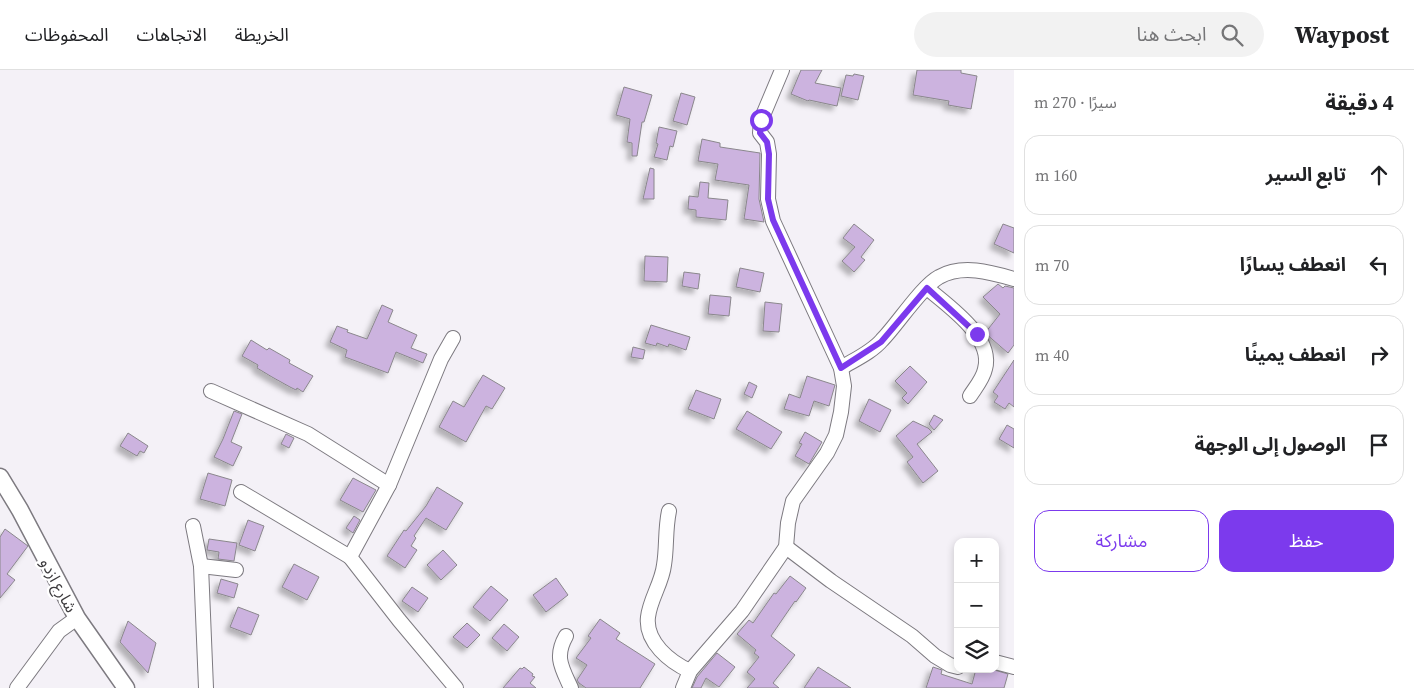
<!DOCTYPE html>
<html lang="ar">
<head>
<meta charset="utf-8">
<style>
  :root { --surface:#fff; --page:#f2f2f2; --text:#202124; --muted:#757577; --line:#e0e0e0; --accent:#7c3aed }
  body { margin:0; font-family:"Source Serif 4","Noto Sans Arabic",serif; background:var(--page); color:var(--text); direction:rtl }
  .controls { position:absolute; right:15px; bottom:15px; display:grid; overflow:hidden; border-radius:10px; box-shadow:0 2px 8px #0003 }
  .controls button { width:45px; height:45px; display:grid; place-items:center; padding:0; border:0; border-bottom:1px solid var(--line); background:var(--surface); color:var(--text); font:25px sans-serif }
  .stop { position:absolute; width:15px; height:15px; margin:-11px; border:4px solid #7c3aed; border-radius:50%; background:#fff }
  .stop.end { background:#7c3aed; border-color:#fff; box-shadow:0 1px 5px #0008 }
  .list { margin:0; padding:0; list-style:none }
  h2 { display:flex; justify-content:space-between; align-items:center; height:65px; margin:0; padding:0 20px; font-size:21px }
  h2 small { font-size:16px; font-weight:400; color:var(--muted) }
  .list li { display:grid; grid-template-columns:32px 1fr auto; gap:15px; align-items:center; box-sizing:border-box; height:80px; margin:0 10px 10px; padding:0 10px; border:1px solid var(--line); border-radius:15px }
  .list b { display:block; font-size:19px; white-space:nowrap }
  .list em { font-size:16px; font-style:normal; color:var(--muted) }
  .actions { display:flex; gap:10px; padding:15px 20px }
  .actions a { flex:1; padding:11px 0; border:1px solid var(--accent); border-radius:15px; text-align:center; font-size:18px; color:var(--accent) }
  .actions .main { background:var(--accent); color:#fff }
  .icon { flex:none; width:28px; height:28px; fill:none; stroke:currentColor; stroke-width:2; stroke-linecap:round; stroke-linejoin:round }
  .map { position:relative; flex:none; width:1014px; height:618px; overflow:hidden; direction:ltr }
  header { display:flex; align-items:center; gap:30px; box-sizing:border-box; height:70px; padding:0 25px; background:var(--surface); border-bottom:1px solid var(--line) }
  header strong { font-size:24px }
  nav { display:flex; gap:28px; margin-inline-start:auto; font-size:18px }
  .search { width:350px; height:45px; background:var(--page); display:flex; align-items:center; gap:12px; box-sizing:border-box; padding:0 18px; border-radius:28px; color:var(--muted); font-size:19px }
  main { display:flex }
  aside { flex:1; background:var(--surface) }
  .map>svg:first-child { display:block }
  .building { fill:#ccb3df; stroke:#8a878c; filter:url(#shadow) }
  .lines { fill:none; stroke-linecap:round; stroke-linejoin:round }
  .minor-casing { stroke:#7d7a80; stroke-width:16 }
  .tertiary-casing { stroke:#7d7a80; stroke-width:19 }
  .minor { stroke:#fff; stroke-width:14 }
  .tertiary { stroke:#fff; stroke-width:16 }
  .route { stroke:#7c3aed; stroke-width:6 }
  .labels { text-anchor:middle; dominant-baseline:central; stroke-width:4.5; stroke-linejoin:round; paint-order:stroke }
  .street-label { font-size:16px; fill:#3c3a3d; stroke:#fff }
</style>
</head>
<body>
<header>
<strong>Waypost</strong>
<div class="search"><svg class="icon" aria-label="search" viewBox="0 0 24 24"><circle cx="10" cy="10" r="6"/><path d="M15 15l6 6"/></svg>ابحث هنا</div>
<nav><a>الخريطة</a><a>الاتجاهات</a><a>المحفوظات</a></nav>
</header>
<main>
<aside>
<h2>4 دقيقة<small>سيرًا · 270 m</small></h2>
<ul class="list">
<li><svg class="icon" aria-label="ahead" viewBox="0 0 24 24"><path d="M12 20V5M6 11l6-6 6 6"/></svg><div><b>تابع السير</b></div><em>160 m</em></li>
<li><svg class="icon" aria-label="left" viewBox="0 0 24 24"><path d="M17 20v-9H6M10 6l-5 5 5 5"/></svg><div><b>انعطف يسارًا</b></div><em>70 m</em></li>
<li><svg class="icon" aria-label="right" viewBox="0 0 24 24"><path d="M7 20v-9h11M14 6l5 5-5 5"/></svg><div><b>انعطف يمينًا</b></div><em>40 m</em></li>
<li><svg class="icon" aria-label="arrive" viewBox="0 0 24 24"><path d="M6 21V4h12l-3 4 3 4H6"/></svg><div><b>الوصول إلى الوجهة</b></div></li>
</ul>
<div class="actions"><a class="main">حفظ</a><a>مشاركة</a></div>
</aside>
<div class="map">
<svg width="1014" height="618" viewBox="0 0 1014 618">
  <defs>
    <filter id="shadow"><feDropShadow dx="-4.5" dy="4.5" stdDeviation="2.5" flood-color="#0004"/></filter>
  </defs>
  <rect width="100%" height="100%" fill="#f4f1f7"/>
  <g class="building">
    <path d="M801,0H822L815,13L841,18L837,36L809,30L808,31L791,24Z"/>
    <path d="M917,0H961V3L977,6L971,39L948,35L949,31L913,25Z"/>
    <path d="M854,4L864,6L858,30L841,26L846,5L853,6Z"/>
    <path d="M624,17L652,25L644,52H642L637,86H632V73L627,72L630,49L616,45Z"/>
    <path d="M681,23L695,27L687,55L673,51Z"/>
    <path d="M659,57L677,61L673,77L670,76L667,90L654,87L658,74L656,73Z"/>
    <path d="M702,69L720,73V77L760,83L759,129L764,152L744,149L749,115L715,110L718,94L698,91Z"/>
    <path d="M650,98L654,99V129H643Z"/>
    <path d="M700,112L709,113L708,128L728,130L726,150L696,147V140L688,139L689,126L698,127Z"/>
    <path d="M854,154L874,170L861,187L865,190L854,202L842,191L855,177L843,168Z"/>
    <path d="M1003,154L1014,158V183L994,174Z"/>
    <path d="M645,186L668,187L667,212L644,211Z"/>
    <path d="M740,198L764,203L760,222L736,217Z"/>
    <path d="M684,202L700,204L698,219L682,216Z"/>
    <path d="M998,214L1003,218L1005,216L1014,218V275L1008,283L985,263L1000,244L983,227Z"/>
    <path d="M710,225L731,227L729,246L708,244Z"/>
    <path d="M765,232L782,234L779,262L763,261Z"/>
    <path d="M382,235L393,240L388,252L417,265L411,278L427,284L423,293L396,282L388,303L345,287L347,280L330,272L337,256L348,260L347,262L367,269Z"/>
    <path d="M651,255L690,267L686,280L669,274L668,277L657,273L656,276L645,273Z"/>
    <path d="M251,270L267,280L269,278L290,290L289,293L313,306L303,322L297,318L296,320L290,317L272,307L257,298L258,295L242,286Z"/>
    <path d="M633,277L645,280L643,289L631,287Z"/>
    <path d="M1014,290V337L1009,333L1005,339L994,332L998,326L993,322Z"/>
    <path d="M910,296L927,312L908,334L902,328L907,323L895,311Z"/>
    <path d="M483,305L505,318L492,339L486,336L466,372L439,357L453,331L464,337Z"/>
    <path d="M807,306L835,315L829,336L814,331L809,346L784,339L789,324L800,328Z"/>
    <path d="M749,312L757,316L752,328L744,324Z"/>
    <path d="M696,320L721,329L714,349L688,339Z"/>
    <path d="M869,329L891,340L880,362L859,351Z"/>
    <path d="M234,341L242,344L231,372L242,377L233,396L214,387L223,369Z"/>
    <path d="M747,341L782,362L771,379L736,359Z"/>
    <path d="M934,345L943,350L934,360L929,354Z"/>
    <path d="M913,351L928,358L932,362L917,374L938,401L923,413L907,392L913,387L896,366Z"/>
    <path d="M1007,355L1014,359V378L999,369Z"/>
    <path d="M805,362L822,372L809,394L795,386L802,374L799,373Z"/>
    <path d="M128,363L148,376L144,383L140,381L137,386L120,376Z"/>
    <path d="M286,364L294,368L289,378L281,374Z"/>
    <path d="M208,403L232,410L225,436L200,429Z"/>
    <path d="M353,408L376,420L363,442L340,430Z"/>
    <path d="M437,417L463,433L446,460L426,448L414,466L416,468L411,476L417,480L405,498L387,486L404,460L406,461L426,436Z"/>
    <path d="M354,446L360,450L353,463L346,458Z"/>
    <path d="M248,450L264,456L255,481L239,475Z"/>
    <path d="M5,459L28,476L7,504L15,510L0,528V467Z"/>
    <path d="M209,469L237,473L234,491L218,489L219,482L207,480Z"/>
    <path d="M443,480L457,495L441,510L427,495Z"/>
    <path d="M294,494L319,507L307,530L282,517Z"/>
    <path d="M790,506L806,518L796,532L795,531L771,566L795,585L773,613L779,618H747L755,609L747,602L759,587L754,583L756,580L737,564L749,550L753,553L774,523L776,524Z"/>
    <path d="M556,508L568,525L546,542L533,525Z"/>
    <path d="M221,509L238,514L234,528L217,523Z"/>
    <path d="M491,516L508,530L490,551L473,537Z"/>
    <path d="M412,517L428,528L418,542L402,531Z"/>
    <path d="M238,537L259,545L251,565L230,557Z"/>
    <path d="M600,549L620,563L616,569L655,594L640,618H586L579,613L577,610L587,595L576,588L591,568L588,566Z"/>
    <path d="M128,551L156,573L148,603L120,572Z"/>
    <path d="M467,553L480,565L467,578L453,567Z"/>
    <path d="M504,554L519,567L507,581L492,568Z"/>
    <path d="M717,583L735,597L719,617L706,608L701,618H692L697,607Z"/>
    <path d="M524,597L533,604L532,606L535,607L530,613L536,618H503L520,598L522,599Z"/>
    <path d="M818,597L851,618H804Z"/>
    <path d="M933,597L942,600L941,604L972,614L976,599H991L1008,604L1004,618H926Z"/>
  </g>
  <g class="lines">
    <defs>
      <g id="minor">
        <path d="M927,218C948,236 994,267 985,299C983,309 975,318 970,326"/>
        <path d="M453,268L441,289L389,415L350,487L399,550L456,618"/>
        <path d="M841,298C854,290 872,282 882,270C897,255 922,216 939,207C962,194 990,202 1014,209"/>
        <path d="M211,321L308,364L389,415"/>
        <path d="M241,422L350,487"/>
        <path d="M669,441C665,460 667,477 664,495C662,513 650,529 648,547C645,572 670,592 690,601"/>
        <path d="M193,456L201,496L206,618"/>
        <path d="M786,477L831,511L912,566L935,586L950,595L958,597"/>
        <path d="M201,496L236,500"/>
        <path d="M566,566C554,587 562,598 571,618"/>
        <path d="M995,592L1014,597"/>
        <path d="M17,618L59,561L77,548"/>
        <path d="M683,618L690,601L742,541L786,477L788,453L793,431L827,383L836,365L841,342L844,316L841,298L773,151L768,129L769,84L767,72L760,63L761,50L782,0"/>
      </g>
      <path id="tertiary" d="M0,407L20,440L77,548L126,618"/>
    </defs>
    <use href="#minor" class="minor-casing"/>
    <use href="#tertiary" class="tertiary-casing"/>
    <use href="#minor" class="minor"/>
    <use href="#tertiary" class="tertiary"/>
  </g>
  <g class="lines">
    <path class="route" d="M761,50L760,63L767,72L769,84L768,129L773,150L841,298L881,272L927,218L977,264"/>
  </g>
  <g class="labels">
    <g class="street-label">
      <text transform="translate(59 515) rotate(62)">شارع ازدو</text>
    </g>
  </g>
</svg>
<div class="controls">
<button>+</button>
<button>−</button>
<button><svg class="icon" aria-label="layers" viewBox="0 0 24 24"><path d="M12 4l9 5-9 5-9-5zM3 14l9 5 9-5"/></svg></button>
</div>
<div class="stop" style="left:761px;top:50px"></div>
<div class="stop end" style="left:977px;top:264px"></div>
</div>
</main>
</body>
</html>
